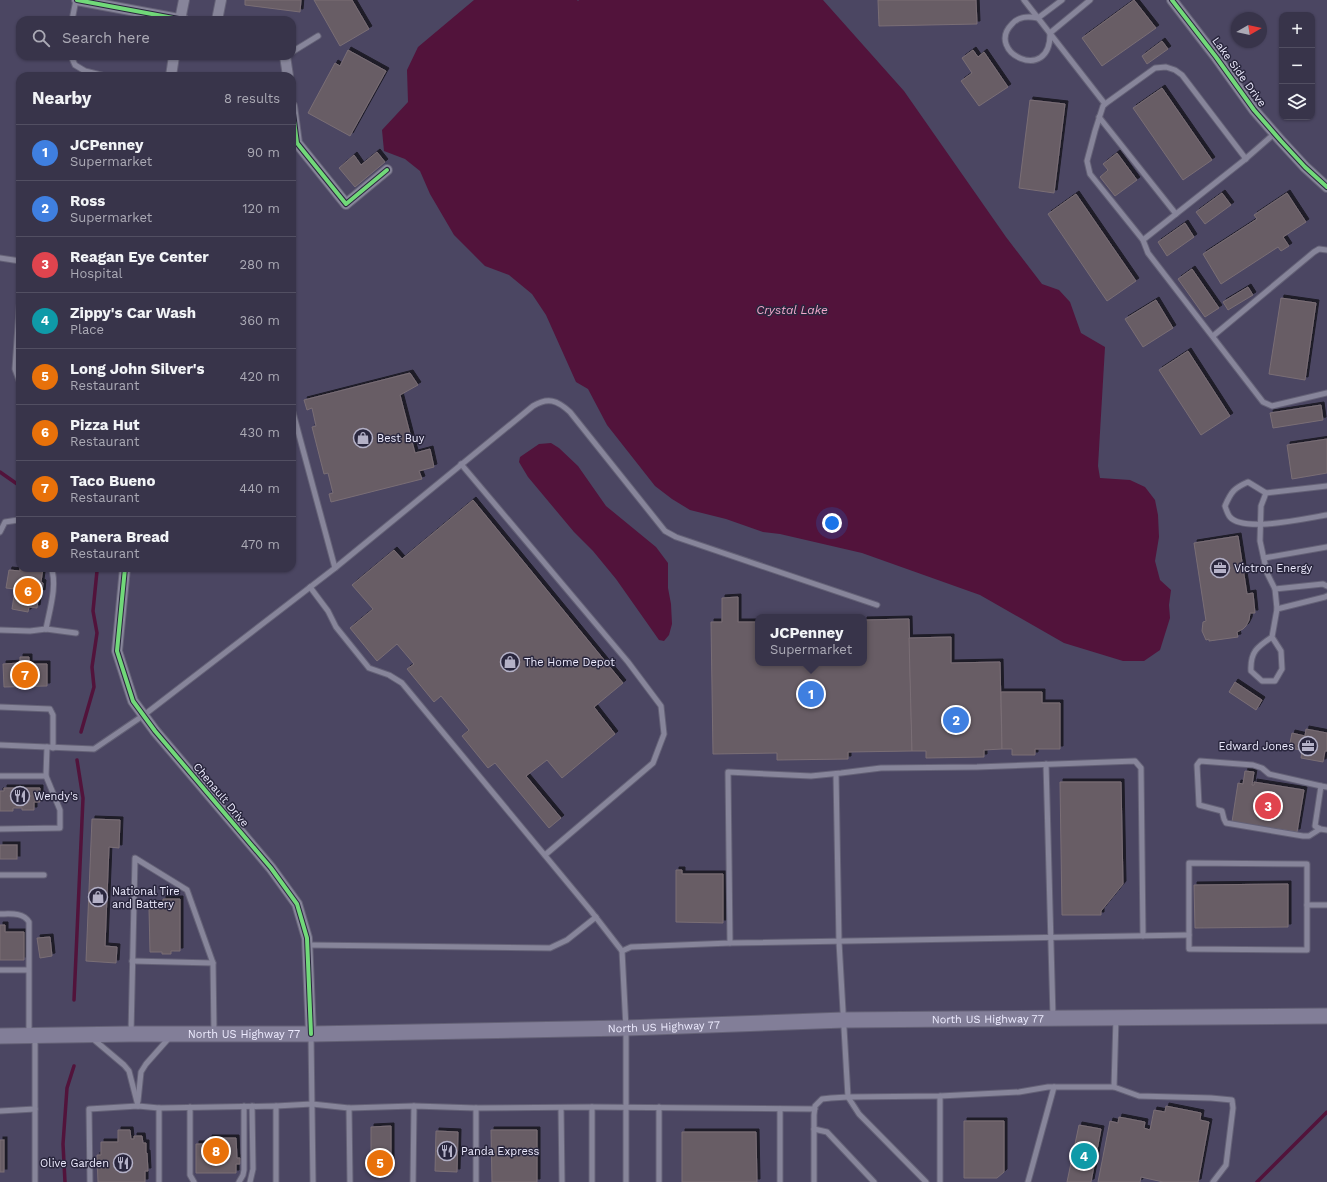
<!DOCTYPE html>
<html lang="en">
<head>
<meta charset="utf-8">
<style>
  :root { --surface:#38344a; --page:#3f3c51; --text:#f1f3f6; --muted:#abaab5; --line:#524f62; --accent:#8c9099 }
  body { margin:0; font-family:"Work Sans",sans-serif; background:var(--page); color:var(--text) }
  .controls { position:absolute; right:12px; top:12px; display:grid; overflow:hidden; border-radius:8px; box-shadow:0 1px 3px #0004 }
  .controls button { width:36px; height:36px; display:grid; place-items:center; padding:0; border:0; border-bottom:1px solid var(--line); background:var(--surface); color:var(--text); font:20px sans-serif }
  .compass { position:absolute; left:1231px; top:12px; width:36px; height:36px; border-radius:50%; background:var(--surface); box-shadow:0 1px 3px #0004; rotate:81deg }
  .you { position:absolute; left:832px; top:523px; width:14px; height:14px; margin:-10px; border:3px solid #fff; border-radius:50%; background:#1a73e8; box-shadow:0 0 0 6px #1a73e833 }
  .badge { display:grid; place-items:center; width:26px; height:26px; border-radius:50%; background:var(--accent); color:#fff; font-size:13px; font-weight:700 }
  .pin { position:absolute; translate:-50% -50%; border:2px solid #fff; box-shadow:0 1px 4px #0006 }
  .popup { position:absolute; left:755px; top:614px; width:112px; height:52px; box-sizing:border-box; display:grid; place-content:center; border-radius:8px; background:var(--surface); filter:drop-shadow(0 1px 3px #0005); font-size:13px; white-space:nowrap; color:var(--muted) }
  .popup b { font-size:15px; color:var(--text) }
  .popup::after { content:''; position:absolute; left:50%; top:100%; margin-left:-8px; border:8px solid transparent; border-top-color:var(--surface) }
  .list { margin:0; padding:0; list-style:none }
  h2 { display:flex; justify-content:space-between; align-items:center; height:52px; margin:0; padding:0 16px; font-size:17px }
  h2 small { font-size:13px; font-weight:400; color:var(--muted) }
  .list li { display:grid; grid-template-columns:26px 1fr auto; gap:12px; align-items:center; box-sizing:border-box; height:56px; padding:0 16px; border-top:1px solid var(--line) }
  .list b { display:block; font-size:15px; white-space:nowrap }
  .list p { margin:0; font-size:13px; white-space:nowrap; color:var(--muted) }
  .list em { font-size:13px; font-style:normal; color:var(--muted) }
  .icon { flex:none; width:22px; height:22px; fill:none; stroke:currentColor; stroke-width:2; stroke-linecap:round; stroke-linejoin:round }
  .map { position:relative; flex:none; width:1327px; height:1182px; overflow:hidden }
  .search { position:absolute; background:var(--surface); box-shadow:0 1px 3px #0004; left:16px; top:16px; width:280px; height:44px; display:flex; align-items:center; gap:10px; box-sizing:border-box; padding:0 14px; border-radius:12px; color:var(--muted); font-size:15px }
  .panel { position:absolute; background:var(--surface); box-shadow:0 1px 3px #0004; left:16px; top:72px; width:280px; height:500px; border-radius:12px }
  .map>svg:first-child { display:block }
  .water { fill:#52133b }
  .lines { fill:none; stroke-linecap:round; stroke-linejoin:round }
  .stream { stroke:#52133b; stroke-width:3.5 }
  .building { fill:#685d65; stroke:#7a6e75; filter:url(#shadow) }
  .service-casing { stroke:#646176; stroke-width:7 }
  .minor-casing { stroke:#646176; stroke-width:12 }
  .primary-casing { stroke:#646176; stroke-width:17 }
  .service { stroke:#87859a; stroke-width:5 }
  .minor { stroke:#87859a; stroke-width:10 }
  .primary { stroke:#827e98; stroke-width:15 }
  .cycleway-casing { stroke:#29263d; stroke-width:6 }
  .cycleway { stroke:#71d979; stroke-width:4 }
  .labels { text-anchor:middle; dominant-baseline:central; stroke-width:3; stroke-linejoin:round; paint-order:stroke }
  .street-label { font-size:11px; fill:#edebfe; stroke:#29263d }
  .poi-label { font-size:11px; fill:#edebfe; stroke:#29263d; text-anchor:start }
  .water-label { font-size:12px; font-style:italic; fill:#f2a6ca; stroke:#29263d }
</style>
</head>
<body>
<div class="map">
<svg width="1327" height="1182" viewBox="0 0 1327 1182">
  <defs>
    <filter id="shadow"><feDropShadow dx="3" dy="-3" stdDeviation="0" flood-color="#0009"/></filter>
  </defs>
  <rect width="100%" height="100%" fill="#4b4662"/>
  <g class="water">
    <path d="M474,0H577L578,1L579,0H823L904,91L1006,237L1042,284L1059,290L1070,302L1081,333L1105,347L1098,466L1100,478L1130,480L1145,487L1155,500L1158,515L1159,537L1155,561L1160,580L1171,590L1169,605L1170,618L1160,650L1144,661H1123L1064,643L980,595L862,553L780,534L763,532L726,519L690,510L672,499L655,486L607,425L588,389L576,382L546,315L532,294L509,275L485,266L454,235L430,194L420,171L405,159L384,151L382,130L408,102L407,70L418,47Z"/>
    <path d="M551,443L559,448L578,466L606,506L656,547L668,563V588L671,604L672,624L669,635L664,641L659,640L616,579L593,551L574,532L528,477L519,462L520,457L539,444Z"/>
  </g>
  <g class="lines">
    <g class="stream">
      <path d="M0,472L20,486"/>
      <path d="M81,732L94,687L92,667L97,633L93,611L97,571L95,568"/>
      <path d="M74,1000L83,798L77,760"/>
      <path d="M65,1182L63,1144L67,1088L74,1066"/>
      <path d="M1257,1182L1327,1112"/>
    </g>
  </g>
  <g class="building">
    <path d="M245,0H301L300,12L245,5Z"/>
    <path d="M314,0H352L369,29L340,46Z"/>
    <path d="M878,0H976L977,24L879,26Z"/>
    <path d="M1134,0L1156,28L1102,66L1082,38Z"/>
    <path d="M1162,41L1168,49L1147,64L1142,56Z"/>
    <path d="M348,50L386,71L350,136L308,113L335,63L340,66Z"/>
    <path d="M973,50L978,57L984,52L1008,87L979,106L961,81L972,73L962,58Z"/>
    <path d="M1162,88L1212,160L1183,180L1133,108Z"/>
    <path d="M1030,100L1065,104L1054,193L1019,188Z"/>
    <path d="M377,152L385,162L355,187L339,168L354,155L361,165Z"/>
    <path d="M1117,153L1137,180L1115,196L1100,177L1108,170L1103,164Z"/>
    <path d="M1222,193L1231,205L1205,224L1196,212Z"/>
    <path d="M1287,193L1306,222L1283,237L1289,246L1281,251L1278,247L1221,284L1203,254L1257,219L1254,215Z"/>
    <path d="M1076,194L1136,281L1107,301L1048,214Z"/>
    <path d="M1185,223L1194,237L1167,256L1158,242Z"/>
    <path d="M1192,269L1219,308L1205,317L1178,279Z"/>
    <path d="M1248,287L1253,295L1228,310L1223,302Z"/>
    <path d="M1281,298L1316,303L1305,380L1269,374Z"/>
    <path d="M1156,300L1173,328L1143,347L1125,319Z"/>
    <path d="M1188,351L1230,416L1201,435L1159,370Z"/>
    <path d="M410,373L418,385L400,395L415,453L430,449L434,467L419,471L422,479L331,502L329,494L333,493L328,473L324,474L312,427L316,426L312,408L307,410L304,400Z"/>
    <path d="M1321,405L1323,420L1273,428L1270,413Z"/>
    <path d="M1327,439V473L1292,479L1287,445Z"/>
    <path d="M473,500L623,683L594,707L615,734L562,778L547,760L526,776L561,818L549,828L495,763L488,768L462,736L469,730L441,696L434,702L407,669L414,664L397,644L377,661L350,628L373,609L352,585L394,550L402,559Z"/>
    <path d="M1238,536L1247,594L1253,593L1255,613H1250L1249,620L1246,626L1243,629L1237,632L1238,637L1209,641V639L1206,640L1202,631L1203,622L1206,621L1194,543Z"/>
    <path d="M20,568H43L41,582L43,583L42,593L39,592L37,608L29,607L28,612L12,609L15,589L6,588L9,570L20,571Z"/>
    <path d="M738,597V622H758V663H864V620L909,619L912,751L848,752V759L777,760V753L713,754L711,622H722V598Z"/>
    <path d="M951,637V663L1000,662L1002,749L984,750V757L926,758V751H912L909,638Z"/>
    <path d="M20,657H29V664H47V686L4,687L3,664L20,663Z"/>
    <path d="M1235,682L1262,700L1256,710L1229,692Z"/>
    <path d="M1001,692H1042V703H1060V749H1035V755H1012V749H1002Z"/>
    <path d="M1306,729L1327,733V751H1325L1323,762L1301,758L1302,750L1289,748L1292,733L1305,736Z"/>
    <path d="M1245,771L1254,772L1252,785H1254V782L1304,790L1297,832L1232,822L1238,783L1243,784Z"/>
    <path d="M1060,782H1121L1123,884L1101,911V915H1062Z"/>
    <path d="M4,788H40V802H34V810H22V808H13V811H0V791H4Z"/>
    <path d="M92,819L120,820L119,848L109,847L105,946L117,947L116,963L86,961Z"/>
    <rect x="0" y="845" width="17" height="14"/>
    <path d="M676,870H682V874H723V923L676,922Z"/>
    <path d="M1288,884V927L1195,928L1194,885Z"/>
    <path d="M163,899H180V951H171V954H162V952H150L149,909H152V904L163,903Z"/>
    <path d="M0,925H5V932H24V960H0Z"/>
    <path d="M50,937L52,956L40,958L37,938Z"/>
    <path d="M1166,1106L1201,1113L1200,1120L1209,1122L1198,1182H1163L1141,1177L1140,1182H1098L1110,1121L1118,1123L1119,1117L1145,1122L1144,1128L1150,1130L1154,1110L1165,1112Z"/>
    <path d="M964,1121H1004V1172L997,1178H964Z"/>
    <path d="M1079,1125L1101,1129L1091,1182H1067Z"/>
    <path d="M391,1126V1171H371V1127Z"/>
    <path d="M118,1130H130L131,1139H134V1136H142L143,1143H146V1153H147L148,1171H145V1182H98L97,1155H101V1142H118Z"/>
    <path d="M491,1130H537V1182H492Z"/>
    <path d="M436,1131L458,1132L457,1172L435,1171Z"/>
    <path d="M682,1132H756L757,1182H682Z"/>
    <path d="M209,1138H236L237,1158H240V1164H236V1173H196V1144H209Z"/>
    <rect x="0" y="1140" width="4" height="32"/>
  </g>
  <g class="lines">
    <defs>
      <g id="service">
        <path d="M1024,0L1105,104"/>
        <path d="M1062,0L1038,18C1028,16 1019,16 1012,24C984,52 1051,85 1050,33L1090,0"/>
        <path d="M72,20L76,0"/>
        <path d="M292,52L318,36"/>
        <path d="M71,56L75,65L85,71L105,76"/>
        <path d="M1099,117L1176,214"/>
        <path d="M1274,134L1243,161L1143,240L1148,253L1263,402L1272,406L1327,393"/>
        <path d="M1143,240L1090,174L1087,161L1095,131L1103,106L1105,104L1155,68L1166,67L1175,70L1182,75L1246,159"/>
        <path d="M0,258L20,261"/>
        <path d="M20,296L15,369L20,383"/>
        <path d="M1213,336L1314,252L1319,249L1327,250"/>
        <path d="M292,409L335,568"/>
        <path d="M461,464L628,662L661,706L664,734L653,763L545,855"/>
        <path d="M1266,493L1248,482C1234,488 1231,492 1225,506C1226,509 1228,515 1230,517C1244,533 1307,518 1327,515"/>
        <path d="M0,532L5,522L18,520L20,521"/>
        <path d="M1264,558L1327,547"/>
        <path d="M310,587L328,611L336,627L369,668L389,675L402,683L591,911L622,951L626,1028V1182"/>
        <path d="M1275,589L1323,584L1327,586"/>
        <path d="M1277,609L1325,597L1327,596"/>
        <path d="M46,629C49,612 58,584 51,568"/>
        <path d="M0,630L30,631L46,629L76,633"/>
        <path d="M1272,637C1257,647 1250,652 1251,671L1262,681H1275L1282,669L1281,651L1272,637L1277,609L1275,589L1267,573L1260,541L1261,506L1266,493L1327,486"/>
        <path d="M0,707L50,709L53,715V748"/>
        <path d="M0,745L94,749L144,715L335,568L533,406C548,397 557,400 570,412L665,531L676,537L877,605"/>
        <path d="M1046,764L1053,1017"/>
        <path d="M836,774L839,942L848,1097L859,1114L926,1182"/>
        <path d="M0,776H46"/>
        <path d="M1327,787L1321,786L1315,826L1320,829L1327,830"/>
        <path d="M0,829L60,828V810L46,776L47,747"/>
        <path d="M1320,829L1309,836H1303L1226,823L1224,819L1222,811L1199,805L1197,765L1200,761L1253,765L1262,768L1269,774L1321,786"/>
        <path d="M1189,863L1307,864V950L1189,949Z"/>
        <path d="M0,875H44"/>
        <path d="M1307,905H1327"/>
        <path d="M0,914C10,914 23,912 29,922V1033"/>
        <path d="M730,943L1189,935"/>
        <path d="M308,945L550,948L567,940L596,917"/>
        <path d="M622,951L631,947L730,943L728,772L811,776L841,773L881,768L977,767L1135,761L1141,768L1143,936"/>
        <path d="M132,961L213,963"/>
        <path d="M0,970H28"/>
        <path d="M131,1033L135,858L187,890L213,963L214,1032"/>
        <path d="M311,1035L313,1182"/>
        <path d="M35,1038V1182"/>
        <path d="M92,1038L124,1065L129,1071L138,1106"/>
        <path d="M1114,1087L1139,1096L1211,1098L1232,1100L1233,1108L1226,1165L1213,1182"/>
        <path d="M138,1101L141,1072L146,1064L169,1038"/>
        <path d="M276,1106L312,1104L349,1108L414,1106L476,1108L592,1107V1182"/>
        <path d="M190,1107V1175L194,1182"/>
        <path d="M592,1107L815,1109"/>
        <path d="M159,1108V1182"/>
        <path d="M349,1108L350,1182"/>
        <path d="M561,1108L562,1182"/>
        <path d="M780,1109V1182"/>
        <path d="M0,1111L35,1109"/>
        <path d="M814,1129L827,1132L874,1182"/>
        <path d="M90,1182L89,1109L138,1106L159,1108L276,1106V1182"/>
        <path d="M239,1182L243,1175L244,1170V1106"/>
        <path d="M250,1182L253,1169L252,1106"/>
        <path d="M413,1182L414,1106"/>
        <path d="M476,1182V1108"/>
        <path d="M659,1182V1107"/>
        <path d="M814,1182V1115L815,1106L822,1099L831,1098L848,1097L940,1096L1019,1092L1048,1087H1114L1116,1018"/>
        <path d="M940,1182V1096"/>
        <path d="M1028,1182L1054,1087"/>
      </g>
      <g id="minor">
        <path d="M77,0L184,20"/>
        <path d="M1172,0L1216,57L1254,110L1281,141L1305,167L1327,187"/>
        <path d="M180,20L184,0"/>
        <path d="M217,20L221,0"/>
        <path d="M285,56L288,76"/>
        <path d="M171,76L174,56"/>
        <path d="M292,106L297,143L346,204L387,170"/>
        <path d="M125,568L117,651L133,701L155,731L271,868L297,904L307,938L311,1034"/>
      </g>
      <g id="primary">
        <path id="s1" d="M0,1036L131,1034H311L626,1028L844,1020L1327,1016"/>
      </g>
    </defs>
    <use href="#service" class="service-casing"/>
    <use href="#minor" class="minor-casing"/>
    <use href="#primary" class="primary-casing"/>
    <use href="#service" class="service"/>
    <use href="#minor" class="minor"/>
    <use href="#primary" class="primary"/>
    <defs>
      <g id="cycleway">
        <path d="M77,0L184,20"/>
        <path d="M1172,0L1216,57L1254,110L1281,141L1305,167L1327,187"/>
        <path d="M292,106L297,143L346,204L387,170"/>
        <path d="M125,568L117,651L133,701L155,731L271,868L297,904L307,938L311,1034"/>
      </g>
    </defs>
    <use href="#cycleway" class="cycleway-casing"/>
    <use href="#cycleway" class="cycleway"/>
  </g>
  <defs>
    <symbol id="shop-ring" viewBox="-11 -11 22 22"><circle r="9.5" fill="#29263d" stroke="#b4b1c7" stroke-width="1.5"/><path d="M-5-2.5h2.3a2.7 3.5 0 0 1 5.4 0H5L5.5 6h-11ZM-1.5-2.5h3a1.5 2.3 0 0 0-3 0Z" fill="#b4b1c7"/></symbol>
    <symbol id="office-ring" viewBox="-11 -11 22 22"><circle r="9.5" fill="#29263d" stroke="#b4b1c7" stroke-width="1.5"/><path d="M-6-3h4V-5.5h4V-3h4V5H-6ZM-1-4.5V-3h2v-1.5ZM-6 0V1H6V0Z" fill="#b4b1c7"/></symbol>
    <symbol id="restaurant-ring" viewBox="-11 -11 22 22"><circle r="9.5" fill="#29263d" stroke="#b4b1c7" stroke-width="1.5"/><path d="M-5-6h1v4h1v-4h1v4h1v-4h1v5L-1.5 .5V6h-2V.5L-5-1ZM5-6V6H3V1.5H1.5Q1.5-4 5-6Z" fill="#b4b1c7"/></symbol>
  </defs>
  <g fill-rule="evenodd">
    <use href="#shop-ring" x="352" y="427" width="22" height="22"/>
    <use href="#office-ring" x="1209" y="557" width="22" height="22"/>
    <use href="#shop-ring" x="499" y="651" width="22" height="22"/>
    <use href="#office-ring" x="1297" y="735" width="22" height="22"/>
    <use href="#restaurant-ring" x="9" y="785" width="22" height="22"/>
    <use href="#shop-ring" x="87" y="886" width="22" height="22"/>
    <use href="#restaurant-ring" x="436" y="1140" width="22" height="22"/>
    <use href="#restaurant-ring" x="112" y="1152" width="22" height="22"/>
  </g>
  <g class="labels">
    <g class="street-label">
      <text transform="translate(1239 72) rotate(54)">Lake Side Drive</text>
      <text transform="translate(221 795) rotate(50)">Chenault Drive</text>
      <text stroke="none"><textPath href="#s1" startOffset="988">North US Highway 77</textPath></text>
      <text stroke="none"><textPath href="#s1" startOffset="664">North US Highway 77</textPath></text>
      <text stroke="none"><textPath href="#s1" startOffset="244">North US Highway 77</textPath></text>
    </g>
    <g class="poi-label">
      <text x="377" y="438">Best Buy</text>
      <text x="1234" y="568">Victron Energy</text>
      <text x="524" y="662">The Home Depot</text>
      <text x="1294" y="746" text-anchor="end">Edward Jones</text>
      <text x="34" y="796">Wendy's</text>
      <text x="112" y="891">National Tire<tspan x="112" dy="13">and Battery</tspan></text>
      <text x="461" y="1151">Panda Express</text>
      <text x="109" y="1163" text-anchor="end">Olive Garden</text>
    </g>
    <g class="water-label">
      <text x="792" y="310">Crystal Lake</text>
    </g>
  </g>
</svg>
<div class="controls">
<button>+</button>
<button>−</button>
<button><svg class="icon" aria-label="layers" viewBox="0 0 24 24"><path d="M12 4l9 5-9 5-9-5zM3 14l9 5 9-5"/></svg></button>
</div>
<svg class="compass" viewBox="-18 -18 36 36"><path d="M0-13l5 13h-10z" fill="#e53935"/><path d="M0 13l5-13h-10z" fill="#abaab5"/></svg>
<div class="you"></div>
<div class="pin badge" style="left:811px;top:694px;background:#3f7fe0">1</div>
<div class="popup"><b>JCPenney</b>Supermarket</div>
<div class="pin badge" style="left:956px;top:720px;background:#3f7fe0">2</div>
<div class="pin badge" style="left:1268px;top:806px;background:#e0444e">3</div>
<div class="pin badge" style="left:1084px;top:1156px;background:#0f9aa8">4</div>
<div class="pin badge" style="left:380px;top:1163px;background:#e8710a">5</div>
<div class="pin badge" style="left:28px;top:591px;background:#e8710a">6</div>
<div class="pin badge" style="left:25px;top:675px;background:#e8710a">7</div>
<div class="pin badge" style="left:216px;top:1151px;background:#e8710a">8</div>
<div class="search"><svg class="icon" aria-label="search" viewBox="0 0 24 24"><circle cx="10" cy="10" r="6"/><path d="M15 15l6 6"/></svg>Search here</div>
<section class="panel">
<h2>Nearby<small>8 results</small></h2>
<ul class="list">
<li><span class="badge" style="background:#3f7fe0">1</span><div><b>JCPenney</b><p>Supermarket</p></div><em>90 m</em></li>
<li><span class="badge" style="background:#3f7fe0">2</span><div><b>Ross</b><p>Supermarket</p></div><em>120 m</em></li>
<li><span class="badge" style="background:#e0444e">3</span><div><b>Reagan Eye Center</b><p>Hospital</p></div><em>280 m</em></li>
<li><span class="badge" style="background:#0f9aa8">4</span><div><b>Zippy's Car Wash</b><p>Place</p></div><em>360 m</em></li>
<li><span class="badge" style="background:#e8710a">5</span><div><b>Long John Silver's</b><p>Restaurant</p></div><em>420 m</em></li>
<li><span class="badge" style="background:#e8710a">6</span><div><b>Pizza Hut</b><p>Restaurant</p></div><em>430 m</em></li>
<li><span class="badge" style="background:#e8710a">7</span><div><b>Taco Bueno</b><p>Restaurant</p></div><em>440 m</em></li>
<li><span class="badge" style="background:#e8710a">8</span><div><b>Panera Bread</b><p>Restaurant</p></div><em>470 m</em></li>
</ul>
</section>
</div>
</body>
</html>
